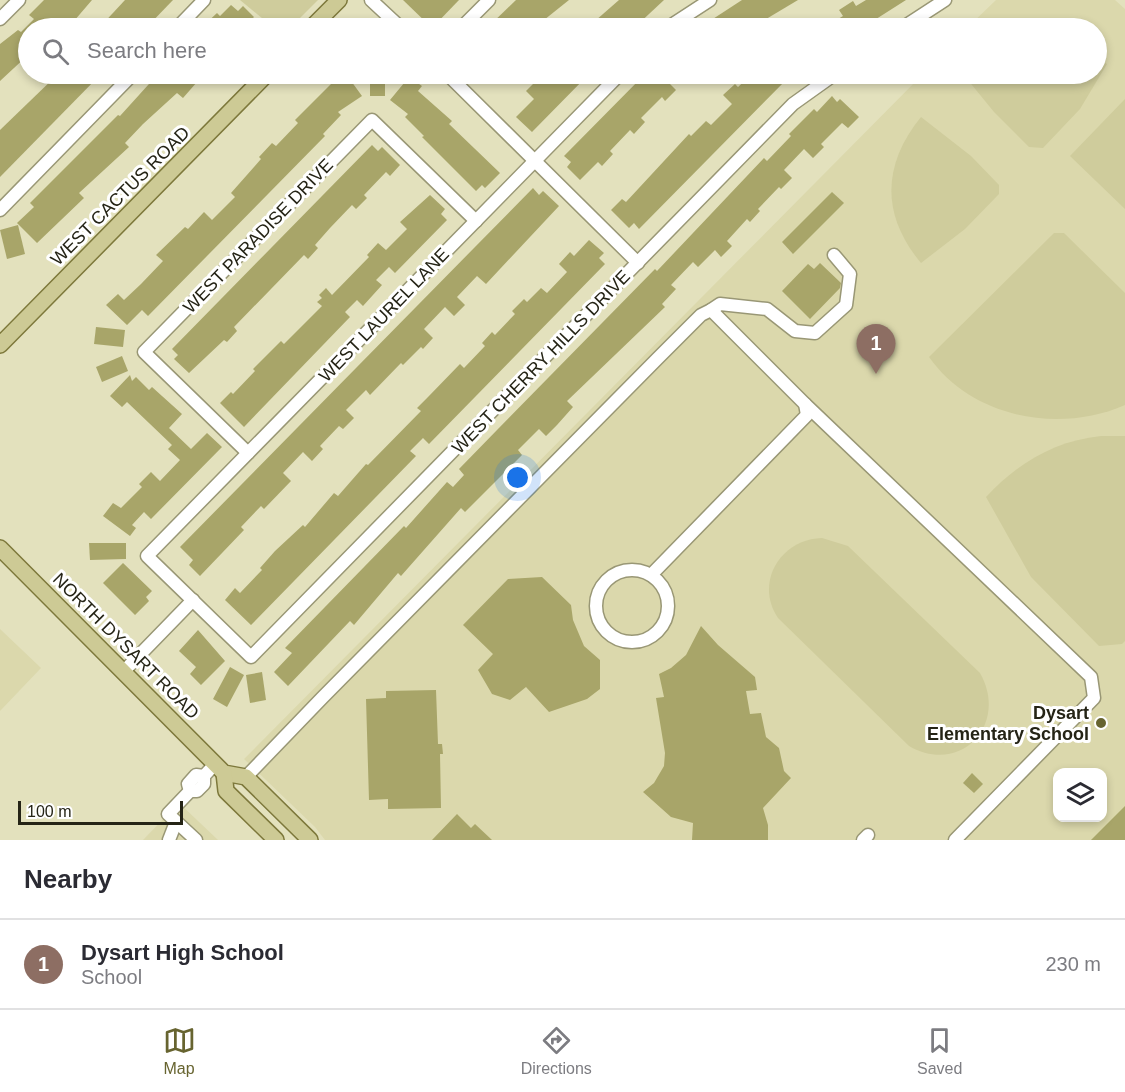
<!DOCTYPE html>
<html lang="en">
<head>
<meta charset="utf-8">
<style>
  :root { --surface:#fff; --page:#f7f7f7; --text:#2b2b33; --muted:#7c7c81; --line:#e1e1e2; --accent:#676430 }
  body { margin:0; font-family:Helvetica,sans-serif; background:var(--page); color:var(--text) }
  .controls { position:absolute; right:18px; bottom:18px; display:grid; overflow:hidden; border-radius:12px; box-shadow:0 3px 9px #0003 }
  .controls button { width:54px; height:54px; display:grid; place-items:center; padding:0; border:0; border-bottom:2px solid var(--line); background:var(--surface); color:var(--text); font:30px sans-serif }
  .scale { position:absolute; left:18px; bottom:15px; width:165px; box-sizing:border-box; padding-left:6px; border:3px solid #252416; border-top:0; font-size:16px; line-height:21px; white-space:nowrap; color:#252416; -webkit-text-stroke:4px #fff; paint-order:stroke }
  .you { position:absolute; left:518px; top:478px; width:21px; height:21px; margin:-15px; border:4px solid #fff; border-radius:50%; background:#1a73e8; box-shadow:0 0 0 9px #1a73e833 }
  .badge { display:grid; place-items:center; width:39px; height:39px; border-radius:50%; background:var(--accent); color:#fff; font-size:20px; font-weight:700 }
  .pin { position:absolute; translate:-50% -50px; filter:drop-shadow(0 2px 3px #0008) }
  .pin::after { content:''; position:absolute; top:32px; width:21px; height:18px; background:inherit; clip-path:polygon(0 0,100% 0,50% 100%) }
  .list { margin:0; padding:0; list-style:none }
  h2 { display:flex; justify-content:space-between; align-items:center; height:78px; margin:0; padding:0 24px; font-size:26px }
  h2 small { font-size:20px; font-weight:400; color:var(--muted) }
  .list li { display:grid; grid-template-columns:39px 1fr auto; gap:18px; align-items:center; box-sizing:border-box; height:90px; padding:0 24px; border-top:2px solid var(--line) }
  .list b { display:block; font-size:22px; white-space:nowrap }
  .list p { margin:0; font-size:20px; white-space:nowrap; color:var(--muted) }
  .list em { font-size:20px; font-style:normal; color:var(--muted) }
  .icon { flex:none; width:33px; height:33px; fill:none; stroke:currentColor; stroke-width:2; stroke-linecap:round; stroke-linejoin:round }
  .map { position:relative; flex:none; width:1125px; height:840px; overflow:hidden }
  .search { position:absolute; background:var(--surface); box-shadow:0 3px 9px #0003; left:18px; right:18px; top:18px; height:66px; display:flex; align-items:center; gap:15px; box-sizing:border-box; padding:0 21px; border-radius:33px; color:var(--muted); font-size:22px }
  .sheet { height:168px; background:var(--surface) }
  nav { display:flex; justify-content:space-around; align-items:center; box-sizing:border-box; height:84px; border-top:2px solid var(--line); background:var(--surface); font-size:16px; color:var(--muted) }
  nav a { display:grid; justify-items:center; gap:3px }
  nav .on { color:var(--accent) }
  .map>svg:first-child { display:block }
  .built { fill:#dbd8ac; fill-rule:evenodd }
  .green { fill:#cfcc9c }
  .building { fill:#a8a569 }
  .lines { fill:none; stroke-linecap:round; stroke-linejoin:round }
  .minor-casing { stroke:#999775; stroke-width:15 }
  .major-casing { stroke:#7d783b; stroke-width:18 }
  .minor { stroke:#fff; stroke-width:12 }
  .major { stroke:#cdca95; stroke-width:15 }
  .poi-dot { fill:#676430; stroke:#fff; stroke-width:2 }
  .labels { text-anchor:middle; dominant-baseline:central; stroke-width:6; stroke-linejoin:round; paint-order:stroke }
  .street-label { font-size:18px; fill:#252416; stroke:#fff }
  .poi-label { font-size:18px; font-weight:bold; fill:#252416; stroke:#fff; text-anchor:end }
</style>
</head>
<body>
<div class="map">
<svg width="1125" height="840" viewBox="0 0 1125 840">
  <rect width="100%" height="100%" fill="#e3e1bd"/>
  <g class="built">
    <path d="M996,0H1115L1125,9V840H325L315,827L244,759L923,74H1096V28H967ZM1058,772H1102V818H1058Z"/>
    <path d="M0,629L41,668L0,711Z"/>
    <path d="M179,803L218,840H143Z"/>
  </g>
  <g class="green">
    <path d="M240,0H318L290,28H274Z"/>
    <path d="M1097,57L1107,64L1080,109L1043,148L1029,147L994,112L963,74H1096Z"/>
    <path d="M1125,99V209L1070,156Z"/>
    <path d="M921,117L971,156L999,185V194L965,229L921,263C881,215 882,165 921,117Z"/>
    <path d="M1054,233H1064L1125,293V405C1059,434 972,418 929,357Z"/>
    <path d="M1101,436H1125V641L1122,644L1099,646L1031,577L986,497C1018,463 1054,441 1101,436Z"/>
    <path d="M822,538L848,546L980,673C1009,724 961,776 909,746L778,618C754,582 781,539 822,538Z"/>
  </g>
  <g class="building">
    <path d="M44,0H92L68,28H28V55L0,81V44L18,30L21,32L34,19L29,15Z"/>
    <path d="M125,0H173L146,28H99Z"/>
    <path d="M403,0H459L432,28Z"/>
    <path d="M516,0H569L534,28H487Z"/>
    <path d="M619,0H664L634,28H587Z"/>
    <path d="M742,0H798L751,28H699Z"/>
    <path d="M866,0H906L862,28H823L843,16L839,10L853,1L856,6Z"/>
    <path d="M231,5L238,11L243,6L254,17L243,28H201L217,13L220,16Z"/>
    <path d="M58,74H101L0,177V130Z"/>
    <path d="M158,74H204L183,98L177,93L143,124L125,143L129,147L79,193L84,198L37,243L17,223L34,207L30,203L118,115L120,116Z"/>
    <path d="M337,74H346L362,96L338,112L341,115L323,134L325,136L148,316L142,310L127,325L106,305L118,294L124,300L141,284L163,261L156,255L185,227L188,229L204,212L212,220L235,197L231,193L261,159L259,157L272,143L276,146L298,123L295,120L333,82L330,78Z"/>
    <rect x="370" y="74" width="15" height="22"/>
    <path d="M543,74H589L532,132L516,117L534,99L526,91Z"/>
    <path d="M645,74H676L668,82L676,90L665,101L662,97L641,118L645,122L634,134L630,130L610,151L613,154L602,166L598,162L580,180L567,167L571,162L564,156Z"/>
    <path d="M752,74H781L787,79L639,229L634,223L629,228L611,210L622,199L626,202L689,134L691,136L706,121L711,125L732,104L723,95L735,84L738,87Z"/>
    <path d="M409,77L422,86L418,91L452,121L449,124L500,173L485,188L482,185L476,191L422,137L424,136L405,117L408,114L390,100Z"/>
    <path d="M832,96L837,102L840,99L859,117L848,128L842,123L821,144L824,147L813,158L804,149L784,170L792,178L781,189L779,187L758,209L760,211L750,222L747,219L727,241L732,246L721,257L715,250L698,267L693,262L671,285L676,289L662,304L665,307L567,401L573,407L557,425L546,436L539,429L518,450L522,455L465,512L461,508L401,576L398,573L354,625L350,621L288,686L274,672L292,653L285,648L404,526L406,528L447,482L453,487L464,475L459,469L497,430L655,269L657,271L764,158L767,161L791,136L789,134L814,109L817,112Z"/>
    <path d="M372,145L378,151L382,147L400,165L390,176L386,172L364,195L367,198L356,209L352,205L330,228L315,245L318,248L308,259L304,255L234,327L237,331L227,342L224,340L189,373L174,359L178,355L172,349Z"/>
    <path d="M533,188L539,195L543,191L559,206L486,284L477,276L457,297L465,305L454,316L445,307L424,329L433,338L423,349L421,347L403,365L401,363L370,395L366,390L346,410L354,418L343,429L339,426L320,446L323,449L312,461L303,452L283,473L291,481L264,509L261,506L241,527L244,530L200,576L189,565L193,560L180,547Z"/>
    <path d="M832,192L844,203L793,254L782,242Z"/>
    <path d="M430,195L445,209L441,214L447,220L395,273L389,267L376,280L382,285L363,306L357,300L345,312L350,317L244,427L220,403L231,392L233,394L255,371L253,369L281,341L284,344L322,306L317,302L322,298L319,295L326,288L332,295L369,257L367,255L378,243L386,250L407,229L400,222Z"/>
    <path d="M18,225L25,254L7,259L0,230Z"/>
    <path d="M589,240L604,253L599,258L605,264L429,444L423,438L410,451L416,456L251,625L225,600L235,588L240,593L262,570L260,568L275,551L303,525L305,527L334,493L338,496L366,464L368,465L421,411L417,408L428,397L460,364L464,368L485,346L482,343L492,332L495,335L515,314L512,311L524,299L527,302L541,288L547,293L567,272L559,264L570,252L574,256Z"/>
    <path d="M820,263L841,283L840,288L810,319L782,291L808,264L814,269Z"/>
    <path d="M96,327L125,330L123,347L94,344Z"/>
    <path d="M122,356L128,371L102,382L96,367Z"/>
    <path d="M130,375L132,381L136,377L149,390L152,387L182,414L169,428L191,449L207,433L222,447L151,519L144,512L132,525L136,528L130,536L103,516L113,503L121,508L142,487L139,484L151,472L160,481L180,460L168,449L172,445L127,402L122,407L110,396Z"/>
    <path d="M89,543H126V559L90,560Z"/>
    <path d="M123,563L152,591L146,597L149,601L135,615L103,583Z"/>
    <path d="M542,577L571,605L573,620L584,646L600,660V689L587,699L549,712L526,687L510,700L492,694L478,670L493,654L463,625L508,579Z"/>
    <path d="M701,626L718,645L755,677L757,690L746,691L750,714L761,713L766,737L779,748L784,771L791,778L763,808L768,825V840H692L693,823L671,817L643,792L654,783L664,766L665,753L656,698L664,697L659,674L671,668L686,655Z"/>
    <path d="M198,630L225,661L201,685L190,674L196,667L179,651Z"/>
    <path d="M230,667L244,675L227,707L213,699Z"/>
    <path d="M262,672L266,700L250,703L246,675Z"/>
    <path d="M436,690L438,744H442L443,754H440L441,808L388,809V799L369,800L366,699L386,698V691Z"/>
    <path d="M972,773L983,784L974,793L963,783Z"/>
    <path d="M1125,806V840H1091Z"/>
    <path d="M457,814L471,828L475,824L492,840H432Z"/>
  </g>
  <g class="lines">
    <defs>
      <g id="minor">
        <path d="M371,0L401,28"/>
        <path d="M0,19L19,0"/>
        <path d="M177,28L204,0"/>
        <path d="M461,28L489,0"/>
        <path d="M667,28L710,0"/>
        <path d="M902,28L945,0"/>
        <path d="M447,74L638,263"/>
        <path d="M620,74L147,556L251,657L793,104L835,74"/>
        <path d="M0,210L133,74"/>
        <path d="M711,310L720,304L767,309L795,331L815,333L846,305L850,274L834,255"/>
        <path d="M805,404L1091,677L1094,698L955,840"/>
        <path d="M248,453L144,352L372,120L476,221"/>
        <circle cx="632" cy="606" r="36"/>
        <path d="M124,671L193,600"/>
        <path d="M246,777L322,698L658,358L701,315L711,310L805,404L807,415L651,575"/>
        <path d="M190,791L188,784L196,775L204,776"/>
        <path d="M169,840L176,822"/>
        <path d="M196,840L168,814L190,791H197L204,784V776L215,764"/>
        <path d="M863,840L868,835"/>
      </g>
      <g id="major">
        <path d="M311,28L339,0"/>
        <path d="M0,345L267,74"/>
        <path d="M0,548L224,773L246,777L310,840"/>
        <path d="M224,773L226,791L276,840"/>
      </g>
    </defs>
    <use href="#minor" class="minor-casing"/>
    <use href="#major" class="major-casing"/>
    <use href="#minor" class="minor"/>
    <use href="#major" class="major"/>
  </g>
  <circle class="poi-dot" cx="1101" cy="723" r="6"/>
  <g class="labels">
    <g class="street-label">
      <text transform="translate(120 196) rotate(-45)">WEST CACTUS ROAD</text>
      <text transform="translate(258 236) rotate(-46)">WEST PARADISE DRIVE</text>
      <text transform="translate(384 315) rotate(-46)">WEST LAUREL LANE</text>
      <text transform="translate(541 362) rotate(-46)">WEST CHERRY HILLS DRIVE</text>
      <text transform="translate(126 646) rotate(45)">NORTH DYSART ROAD</text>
    </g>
    <g class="poi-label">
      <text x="1089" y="713">Dysart<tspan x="1089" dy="21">Elementary School</tspan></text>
    </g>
  </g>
</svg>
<div class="controls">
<button><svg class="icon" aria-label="layers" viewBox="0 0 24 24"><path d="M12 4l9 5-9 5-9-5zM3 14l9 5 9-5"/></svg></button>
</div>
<div class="scale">100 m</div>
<div class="you"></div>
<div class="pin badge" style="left:876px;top:374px;background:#8d6e63">1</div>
<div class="search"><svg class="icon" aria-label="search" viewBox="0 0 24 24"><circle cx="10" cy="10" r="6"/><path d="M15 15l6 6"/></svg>Search here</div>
</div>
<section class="sheet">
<h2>Nearby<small></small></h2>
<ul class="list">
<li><span class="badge" style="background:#8d6e63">1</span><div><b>Dysart High School</b><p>School</p></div><em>230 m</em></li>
</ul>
</section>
<nav>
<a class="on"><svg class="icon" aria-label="map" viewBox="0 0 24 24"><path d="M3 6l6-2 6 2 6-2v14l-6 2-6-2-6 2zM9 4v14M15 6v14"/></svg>Map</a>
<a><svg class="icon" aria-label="directions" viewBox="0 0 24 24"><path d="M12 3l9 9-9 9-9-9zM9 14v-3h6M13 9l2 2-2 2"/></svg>Directions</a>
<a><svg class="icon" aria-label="saved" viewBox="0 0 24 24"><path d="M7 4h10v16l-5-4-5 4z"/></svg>Saved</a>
</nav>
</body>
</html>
